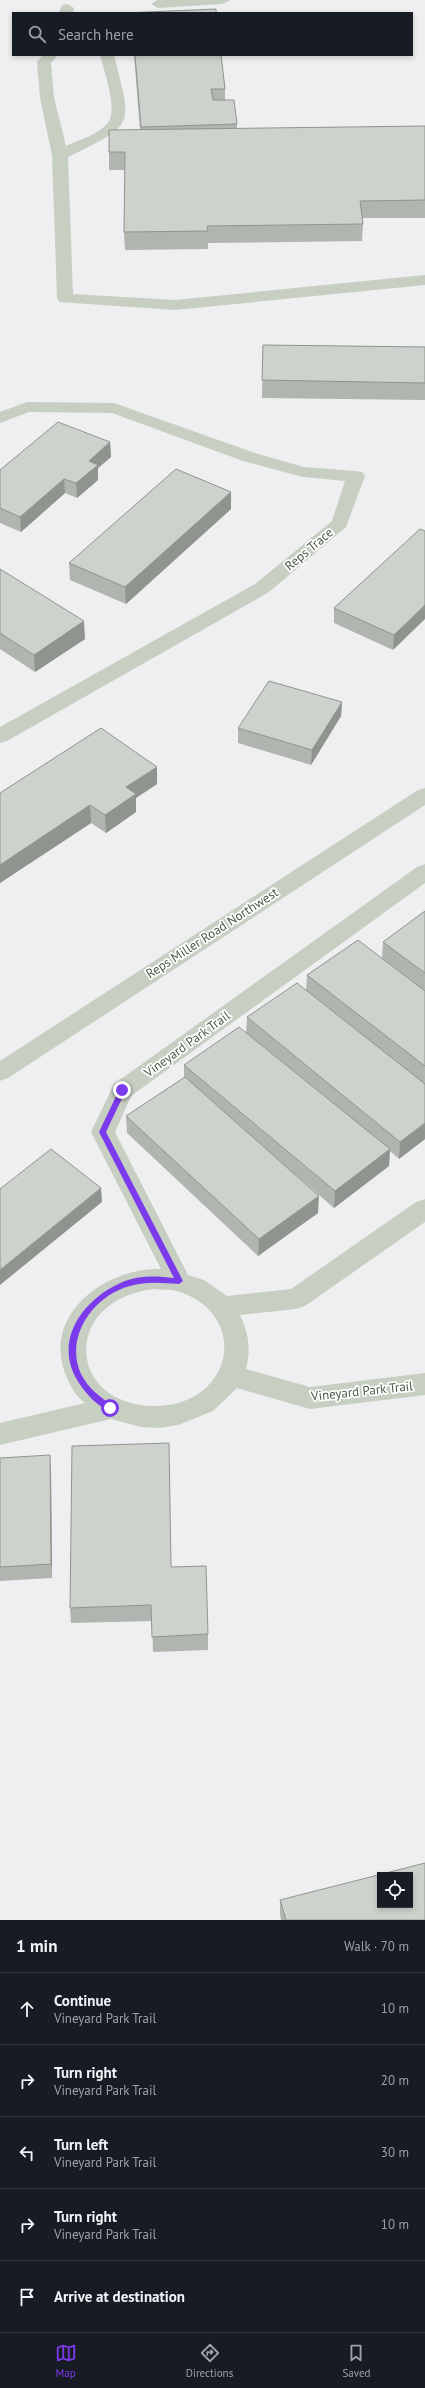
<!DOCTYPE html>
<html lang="en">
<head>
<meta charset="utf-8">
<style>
  :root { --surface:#171b24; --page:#242831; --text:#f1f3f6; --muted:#9ea1a6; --line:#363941; --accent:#7c3aed }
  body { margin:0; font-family:"PT Sans",sans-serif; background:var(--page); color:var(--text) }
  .controls { position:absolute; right:12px; bottom:12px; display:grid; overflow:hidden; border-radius:0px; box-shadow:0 2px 6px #0003 }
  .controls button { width:36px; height:36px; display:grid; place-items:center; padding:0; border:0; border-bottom:1px solid var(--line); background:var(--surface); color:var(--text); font:20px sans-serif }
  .stop { position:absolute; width:12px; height:12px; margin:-9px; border:3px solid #7c3aed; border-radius:50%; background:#fff }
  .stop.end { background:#7c3aed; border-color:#fff; box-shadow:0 1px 4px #0008 }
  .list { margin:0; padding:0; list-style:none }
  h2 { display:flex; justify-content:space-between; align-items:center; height:52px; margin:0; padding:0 16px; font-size:17px }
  h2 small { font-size:13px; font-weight:400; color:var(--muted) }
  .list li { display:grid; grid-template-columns:26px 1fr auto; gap:12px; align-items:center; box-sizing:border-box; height:72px; padding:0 16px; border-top:1px solid var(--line) }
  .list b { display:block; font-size:15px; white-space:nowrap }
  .list p { margin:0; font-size:13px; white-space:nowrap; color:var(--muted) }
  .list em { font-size:13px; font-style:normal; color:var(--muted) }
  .icon { flex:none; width:22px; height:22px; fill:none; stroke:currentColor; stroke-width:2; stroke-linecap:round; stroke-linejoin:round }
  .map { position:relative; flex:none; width:425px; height:1920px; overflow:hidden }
  .search { position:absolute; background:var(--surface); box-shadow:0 2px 6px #0003; left:12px; right:12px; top:12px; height:44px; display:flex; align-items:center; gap:10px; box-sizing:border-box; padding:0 14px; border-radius:0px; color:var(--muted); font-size:15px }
  .sheet { height:412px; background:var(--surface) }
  nav { display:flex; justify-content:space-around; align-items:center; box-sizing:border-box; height:56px; border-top:1px solid var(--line); background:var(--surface); font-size:11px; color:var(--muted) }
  nav a { display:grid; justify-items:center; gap:2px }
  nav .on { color:var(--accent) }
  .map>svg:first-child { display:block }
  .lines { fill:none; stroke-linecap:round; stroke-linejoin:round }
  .minor { fill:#c6cfc1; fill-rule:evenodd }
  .wall { fill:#b0b5af }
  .shaded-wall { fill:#90948f }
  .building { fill:#cdd3cc; stroke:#90948f; fill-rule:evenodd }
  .route { fill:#7c3aed }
  .labels { text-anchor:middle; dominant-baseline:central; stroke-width:3.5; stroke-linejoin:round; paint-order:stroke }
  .street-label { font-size:13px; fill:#4e5a49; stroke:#fff }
</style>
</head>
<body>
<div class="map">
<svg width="425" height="1920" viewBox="0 0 425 1920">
  <rect width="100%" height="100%" fill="#efeff1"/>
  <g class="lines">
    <g class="minor">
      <path d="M157,0H230L223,4L158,8L151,4Z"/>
      <path d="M67,4L74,8L73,13H59L62,5Z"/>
      <path d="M43,55H58L51,63L54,98L66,146C79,140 97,135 107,124C119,112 104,71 100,55H114C132,127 136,124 68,157L73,294L175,300L425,275V285L175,310L59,302L57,298L52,155L40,98L37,62Z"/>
      <path d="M27,402L114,403L255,453L304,467L356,471L362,472L365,476L346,527L269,592L7,741L0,743V727L255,584L332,521L345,481L303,477L243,461L112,413L29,412L0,423V412Z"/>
      <path d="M425,788V805L8,1078L0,1081V1061L418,790Z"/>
      <path d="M425,864V883L131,1096L115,1132L188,1275L204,1280L227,1296L291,1289L416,1202L425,1199V1222L305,1306L296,1309L240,1315C249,1334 251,1349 246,1369L310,1387L425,1373V1395L310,1409L237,1388L213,1411L178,1425L160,1428L141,1427L111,1419L0,1445V1423L85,1403C74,1395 68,1382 64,1370C45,1311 109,1267 161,1269L91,1132L114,1084L417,867ZM153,1289C161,1290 169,1289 177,1291C251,1314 233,1403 159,1406C67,1409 59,1301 153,1289Z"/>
    </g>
  </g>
  <g class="wall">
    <path d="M134,55H221L225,89V100L237,124V129L425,126V218H362L363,224L362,241L208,243V249L125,250L124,232L125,170H109V152L140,130Z"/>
    <path d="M263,345L425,347V400L262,398Z"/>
    <path d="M110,442L111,457L98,468V480L77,498L65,493L21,532L0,523V470Z"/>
    <path d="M231,492V509L126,604L70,580L69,563Z"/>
    <path d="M425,531L393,650L334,623V608Z"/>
    <path d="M0,569L85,639L35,672L0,649Z"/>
    <path d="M342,702L341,716L311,765L238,743V728Z"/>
    <path d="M157,767V784L136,798V812L106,833L91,823L0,883V793Z"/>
    <path d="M425,911V1139L399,1159L390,1151L389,1166L334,1208L296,1175L318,1213L258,1256L127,1133L126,1116L184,1078V1065L246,1033L247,1017L306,990L307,975L382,958L383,942Z"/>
    <path d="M0,1458L51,1469L52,1578L0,1581Z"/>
    <path d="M171,1567L208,1634V1650L153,1652L152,1621L71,1623L70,1608Z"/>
    <path d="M280,1900L425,1920H281L280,1914Z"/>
  </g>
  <g class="shaded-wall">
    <path d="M110,442L111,457L98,468V480L77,498L76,483L89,461Z"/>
    <path d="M64,479L65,493L21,532L20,517Z"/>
    <path d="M231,492V509L126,604L125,587Z"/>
    <path d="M425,605V619L393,650L394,635Z"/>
    <path d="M84,621L85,639L35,672L34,655Z"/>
    <path d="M342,702L341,716L311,765L312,750Z"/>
    <path d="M157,767V784L136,798V812L106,833L105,815L126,787Z"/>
    <path d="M90,805L91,823L0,883V865Z"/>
    <path d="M425,1123V1139L399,1159L400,1142Z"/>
    <path d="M390,1149L389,1166L334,1208L335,1191Z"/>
    <path d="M101,1188L102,1202L0,1285V1270Z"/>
    <path d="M319,1196L318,1213L258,1256L259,1239Z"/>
    <path d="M50,1455L51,1469L52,1578L51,1564Z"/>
  </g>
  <g class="building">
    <path d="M216,9V13H124Z"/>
    <path d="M135,55H221L225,89H211L213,100H234L237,124L141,127Z"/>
    <path d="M425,126V200L360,201L363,224L207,226L208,231L124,232L125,152H109V130Z"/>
    <path d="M263,345L425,347V383L262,380Z"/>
    <path d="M58,422L110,442L89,461L98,465L76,483L64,479L20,517L0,508V470Z"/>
    <path d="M176,469L231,492L125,587L69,563Z"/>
    <path d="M420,529L425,531V605L394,635L334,608Z"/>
    <path d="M0,569L84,621L34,655L0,633Z"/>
    <path d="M269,681L342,702L312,750L238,728Z"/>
    <path d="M101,728L157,767L126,787L136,794L105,815L90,805L0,865V793Z"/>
    <path d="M425,911V973L383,942Z"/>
    <path d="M358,940L425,991V1066L307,975Z"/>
    <path d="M297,983L425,1084V1123L400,1142L247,1017Z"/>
    <path d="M239,1027L390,1149L335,1191L184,1065Z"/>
    <path d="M185,1077L319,1196L259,1239L126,1116Z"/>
    <path d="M51,1149L101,1188L0,1270V1189Z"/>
    <path d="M169,1443L171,1567L206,1566L208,1634L152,1637L151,1605L70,1608L72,1446Z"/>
    <path d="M50,1455L51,1564L0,1567V1458Z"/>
    <path d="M425,1863V1920H286L280,1900ZM380,1875H410V1905H380Z"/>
  </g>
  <path class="route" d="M120,1088L126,1090L106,1132L183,1281L179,1284C162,1283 147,1281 130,1286C94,1295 64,1337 81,1374C88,1388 100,1397 113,1406V1410L110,1411C97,1406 87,1395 79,1383C51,1341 84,1297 125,1281C140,1275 158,1276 174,1278L99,1132Z"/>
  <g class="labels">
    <g class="street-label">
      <text transform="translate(309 549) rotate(-40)">Reps Trace</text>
      <text transform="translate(212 933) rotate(-33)">Reps Miller Road Northwest</text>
      <text transform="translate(187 1044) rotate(-36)">Vineyard Park Trail</text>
      <text transform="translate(362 1391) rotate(-6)">Vineyard Park Trail</text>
    </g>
  </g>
</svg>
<div class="controls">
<button><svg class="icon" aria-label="locate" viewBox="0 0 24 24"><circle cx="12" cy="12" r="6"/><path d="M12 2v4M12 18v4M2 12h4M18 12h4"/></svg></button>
</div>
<div class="stop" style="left:110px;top:1408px"></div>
<div class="stop end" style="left:122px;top:1090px"></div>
<div class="search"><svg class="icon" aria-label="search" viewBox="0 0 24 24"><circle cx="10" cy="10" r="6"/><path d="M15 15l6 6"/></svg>Search here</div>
</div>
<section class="sheet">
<h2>1 min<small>Walk · 70 m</small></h2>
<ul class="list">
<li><svg class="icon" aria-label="ahead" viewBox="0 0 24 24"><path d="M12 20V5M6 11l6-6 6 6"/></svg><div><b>Continue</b><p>Vineyard Park Trail</p></div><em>10 m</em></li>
<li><svg class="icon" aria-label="right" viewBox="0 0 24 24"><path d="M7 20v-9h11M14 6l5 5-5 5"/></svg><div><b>Turn right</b><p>Vineyard Park Trail</p></div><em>20 m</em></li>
<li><svg class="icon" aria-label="left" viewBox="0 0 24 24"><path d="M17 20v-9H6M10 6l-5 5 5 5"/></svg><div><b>Turn left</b><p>Vineyard Park Trail</p></div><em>30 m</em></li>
<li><svg class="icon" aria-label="right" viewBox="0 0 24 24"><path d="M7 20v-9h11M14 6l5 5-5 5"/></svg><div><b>Turn right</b><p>Vineyard Park Trail</p></div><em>10 m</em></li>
<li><svg class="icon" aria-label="arrive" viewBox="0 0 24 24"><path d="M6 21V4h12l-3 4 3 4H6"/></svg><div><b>Arrive at destination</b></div></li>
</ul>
</section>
<nav>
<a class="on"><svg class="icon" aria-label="map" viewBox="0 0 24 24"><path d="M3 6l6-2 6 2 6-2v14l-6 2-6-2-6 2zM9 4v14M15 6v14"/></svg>Map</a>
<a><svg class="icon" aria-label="directions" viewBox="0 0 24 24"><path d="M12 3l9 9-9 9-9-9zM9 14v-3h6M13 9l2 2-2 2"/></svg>Directions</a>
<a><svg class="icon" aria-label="saved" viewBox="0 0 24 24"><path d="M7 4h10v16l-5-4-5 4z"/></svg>Saved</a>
</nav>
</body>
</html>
